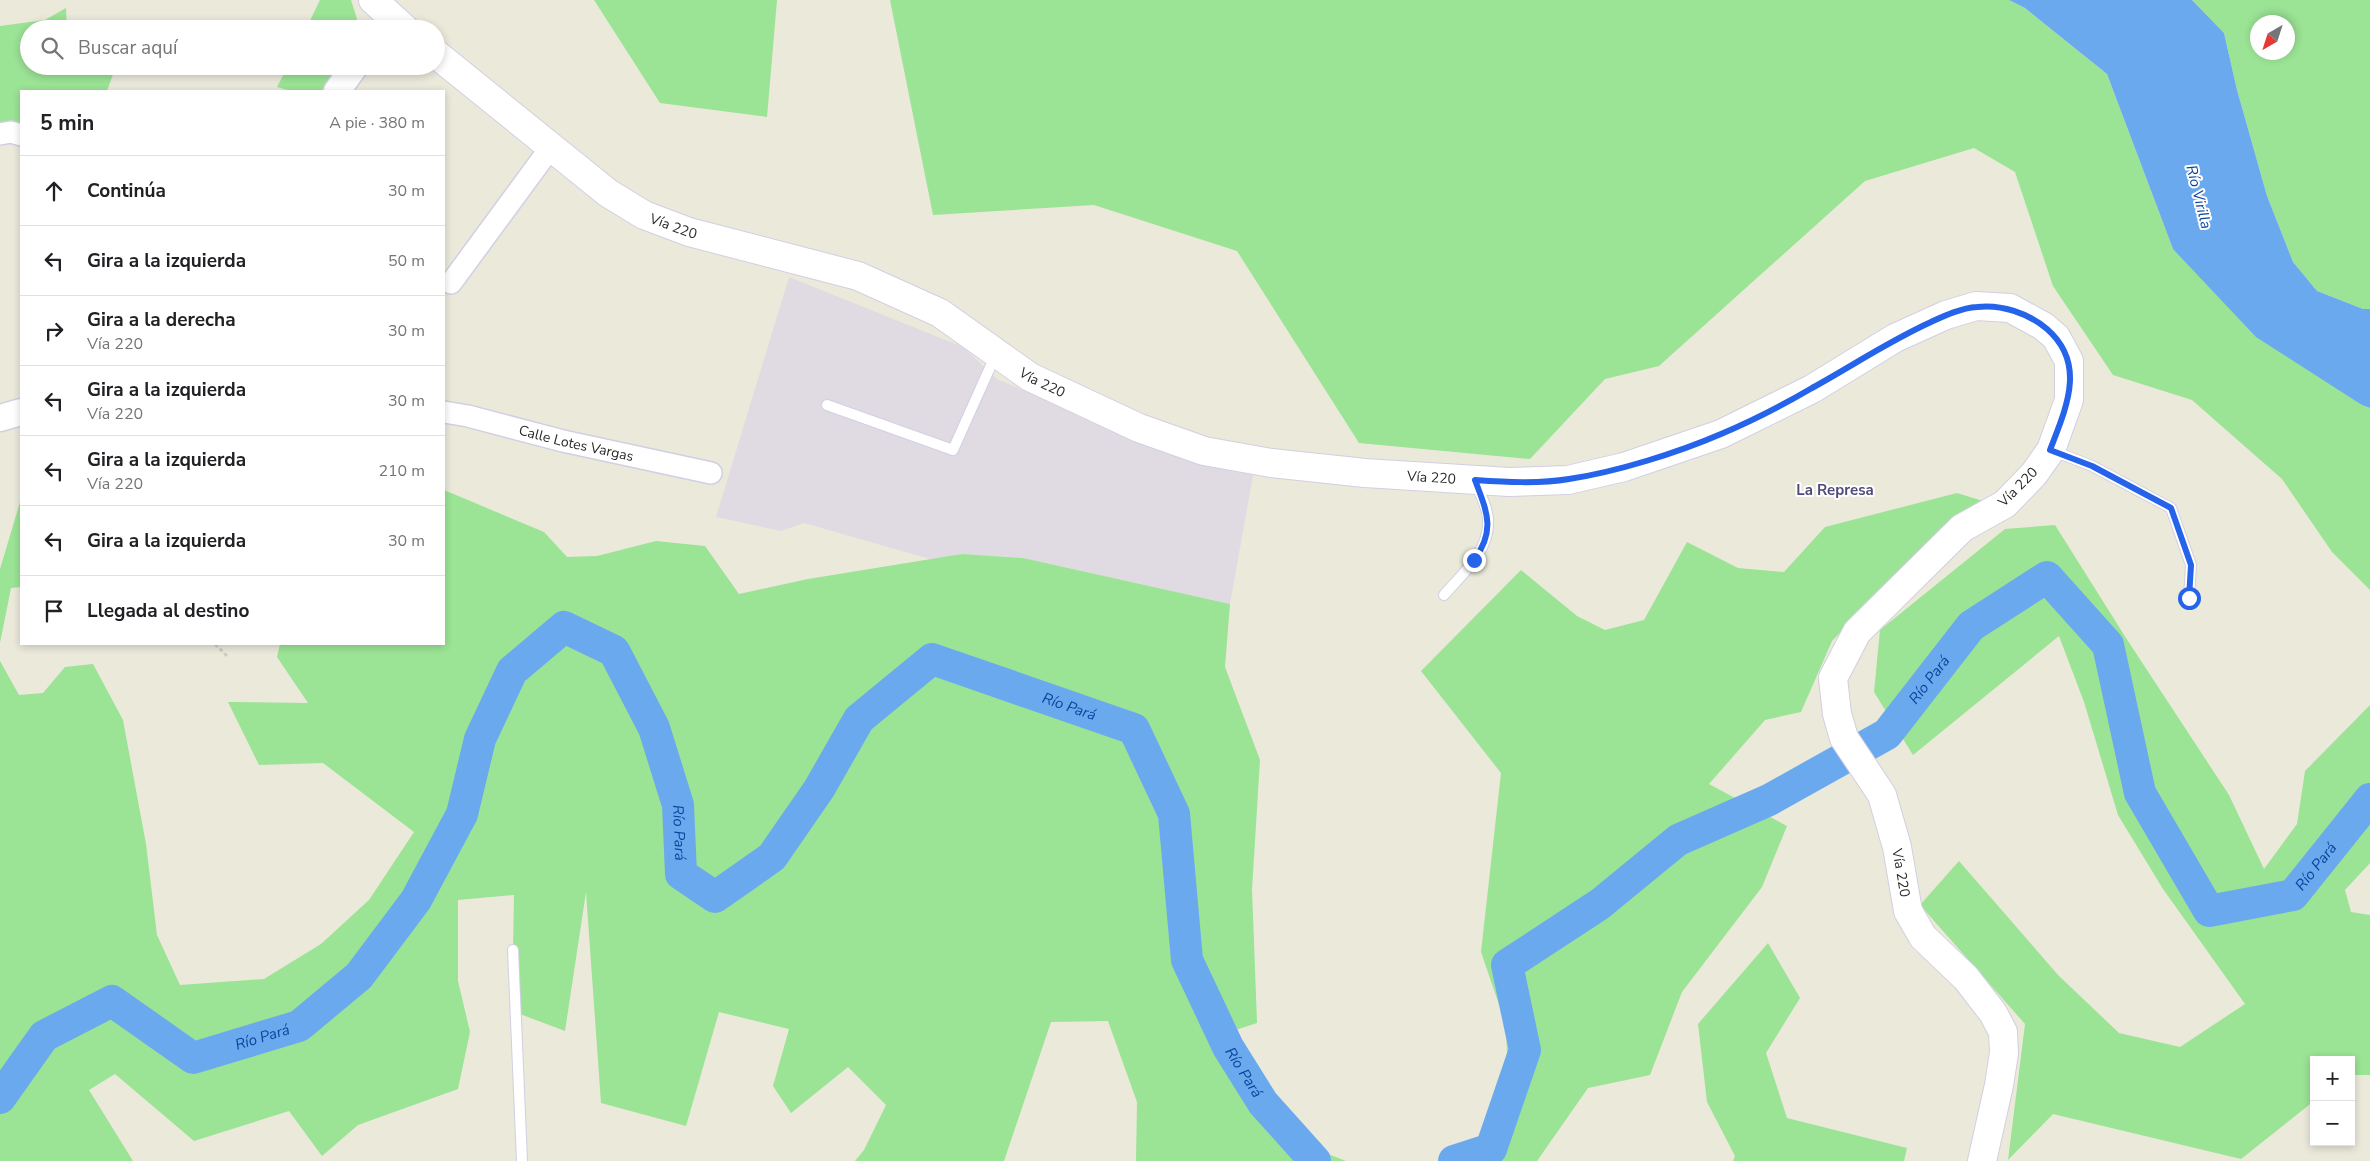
<!DOCTYPE html>
<html lang="es">
<head>
<meta charset="utf-8">
<style>
  :root { --surface:#fff; --page:#f2f2f2; --text:#202124; --muted:#757577; --line:#e0e0e0 }
  body { margin:0; font-family:"Nunito Sans",sans-serif; background:var(--page); color:var(--text) }
  .controls { position:absolute; right:15px; bottom:15px; display:grid; overflow:hidden; border-radius:0px; box-shadow:0 2px 8px #0003 }
  .controls button { width:45px; height:45px; display:grid; place-items:center; padding:0; border:0; border-bottom:1px solid var(--line); background:var(--surface); color:var(--text); font:25px sans-serif }
  .compass { position:absolute; left:2250px; top:15px; width:45px; height:45px; border-radius:50%; background:var(--surface); box-shadow:0 2px 8px #0003; rotate:219deg }
  .stop { position:absolute; width:15px; height:15px; margin:-11px; border:4px solid #2563eb; border-radius:50%; background:#fff }
  .stop.end { background:#2563eb; border-color:#fff; box-shadow:0 1px 5px #0008 }
  .list { margin:0; padding:0; list-style:none }
  h2 { display:flex; justify-content:space-between; align-items:center; height:65px; margin:0; padding:0 20px; font-size:21px }
  h2 small { font-size:16px; font-weight:400; color:var(--muted) }
  .list li { display:grid; grid-template-columns:32px 1fr auto; gap:15px; align-items:center; box-sizing:border-box; height:70px; padding:0 20px; border-top:1px solid var(--line) }
  .list b { display:block; font-size:19px; white-space:nowrap }
  .list p { margin:0; font-size:16px; white-space:nowrap; color:var(--muted) }
  .list em { font-size:16px; font-style:normal; color:var(--muted) }
  .icon { flex:none; width:28px; height:28px; fill:none; stroke:currentColor; stroke-width:2; stroke-linecap:round; stroke-linejoin:round }
  .map { position:relative; flex:none; width:2370px; height:1161px; overflow:hidden }
  .search { position:absolute; background:var(--surface); box-shadow:0 2px 8px #0003; left:20px; top:20px; width:425px; height:55px; display:flex; align-items:center; gap:12px; box-sizing:border-box; padding:0 18px; border-radius:28px; color:var(--muted); font-size:19px }
  .panel { position:absolute; background:var(--surface); box-shadow:0 2px 8px #0003; left:20px; top:90px; width:425px; height:555px; border-radius:0px }
  .map>svg:first-child { display:block }
  .industrial { fill:#e0dbe3 }
  .green { fill:#9be395; fill-rule:evenodd }
  .water { fill:#6ba9ef }
  .lines { fill:none; stroke-linecap:round; stroke-linejoin:round }
  .river { stroke:#6ba9ef; stroke-width:32 }
  .service-casing { stroke:#d1cfe2; stroke-width:12 }
  .minor-casing { stroke:#d1cfe2; stroke-width:24 }
  .tertiary-casing { stroke:#d1cfe2; stroke-width:29 }
  .secondary-casing { stroke:#d1cfe2; stroke-width:30 }
  .path { stroke:#ccc; stroke-width:3; stroke-dasharray:4 2.5; stroke-linecap:butt }
  .service { stroke:#fff; stroke-width:10 }
  .minor { stroke:#fff; stroke-width:21 }
  .tertiary { stroke:#fff; stroke-width:26 }
  .secondary { stroke:#fff; stroke-width:28 }
  .route { stroke:#2563eb; stroke-width:6 }
  .labels { text-anchor:middle; dominant-baseline:central; stroke-width:4; stroke-linejoin:round; paint-order:stroke }
  .street-label { font-size:14px; fill:#292929; stroke:#fff }
  .water-label { font-size:15px; font-style:italic; fill:#0c439a; stroke:#fff }
  .neighbourhood-label { font-size:15px; font-weight:bold; fill:#4d497a; stroke:#fff }
</style>
</head>
<body>
<div class="map">
<svg width="2370" height="1161" viewBox="0 0 2370 1161">
  <rect width="100%" height="100%" fill="#ebe9da"/>
  <path class="industrial" d="M789,277L963,347L997,379L1062,407L1254,470L1230,604L1023,558L962,554L933,560L804,523L781,531L716,517Z"/>
  <g class="green">
    <path d="M320,0H351L357,19L355,29H306Z"/>
    <path d="M594,0H777L767,117L660,103Z"/>
    <path d="M890,0H2009L2025,8L2107,74L2173,249L2362,405L2370,408V590L2332,552L2282,479L2192,400L2113,375L2053,286L2015,172L1974,148L1865,181L1659,366L1605,379L1530,459L1359,443L1237,251L1094,205L933,215Z"/>
    <path d="M2192,0H2370V309H2363L2317,291L2293,262L2267,196L2237,90L2224,33ZM2258,22H2288V52H2258Z"/>
    <path d="M66,8L67,29H29V66H116L107,91H21V128L0,124V26L45,20Z"/>
    <path d="M288,66H340L321,91H291L277,87Z"/>
    <path d="M444,490L544,532L567,557L597,556L656,541L705,546L739,594L808,579L962,554L1023,558L1230,604L1225,667L1260,760L1252,889L1257,1023L1214,1037L1313,1148L1346,1161H1136L1137,1102L1108,1021L1051,1022L1004,1161H855L864,1150L886,1105L848,1067L791,1113L773,1086L789,1029L719,1012L686,1126L601,1103L586,892L565,1031L512,1011L514,895L458,900V981L470,1032L458,1089L358,1125L322,1156L289,1111L194,1141L115,1074L89,1090L133,1161H0V661L19,695L43,693L65,667L93,664L123,720L146,844L157,935L180,985L264,979L321,944L369,900L414,832L323,763L259,765L228,702L308,703L277,657L280,644H444Z"/>
    <path d="M1957,493L1986,502L1910,560L1832,641L1801,712L1765,720L1709,784L1787,826L1762,887L1682,992L1650,1075L1588,1088L1537,1161H1473L1487,1138L1507,1054L1506,1025L1481,952L1501,773L1421,671L1521,570L1577,616L1605,630L1644,620L1687,542L1738,568L1784,572L1825,527Z"/>
    <path d="M21,499V587L11,588L0,643V569Z"/>
    <path d="M2055,525L2126,638L2229,795L2264,869L2297,824L2305,771L2370,705V863L2345,890L2351,912L2370,915V1075H2351V1060H2314V1101L2241,1159L2053,1114L2008,1160L2025,1024L1920,905L1959,861L2058,975L2119,1033L2180,1047L2245,1004L2163,889L2118,815L2084,702L2059,636L1913,755L1874,692L1880,630L2005,529Z"/>
    <path d="M1768,943L1800,998L1766,1053L1787,1118L1907,1148L1904,1161H1733L1735,1156L1707,1102L1698,1024Z"/>
  </g>
  <path class="water" d="M2009,0H2192L2224,33L2237,90L2267,196L2293,262L2317,291L2363,309H2370V408L2362,405L2256,337L2173,249L2107,74L2025,8Z"/>
  <g class="lines">
    <g class="river">
      <path id="s1" d="M0,1098L44,1036L112,1001L193,1058L299,1026L359,976L416,900L462,814L480,739L512,671L564,627L614,651L654,728L678,805L681,874L715,897L772,857L819,789L859,719L932,659L1134,729L1174,814L1187,960L1228,1047L1263,1103L1315,1161"/>
      <path id="s2" d="M1454,1161L1491,1149L1525,1050L1507,965L1600,904L1678,840L1769,800L1887,734L1971,626L2047,577L2108,645L2140,793L2209,911L2293,895L2370,799"/>
    </g>
    <defs>
      <g id="service">
        <path d="M827,405L953,450L996,354"/>
        <path d="M2051,450L2092,466L2171,508L2191,565L2189,598"/>
        <path d="M1444,595C1462,574 1490,551 1488,520C1488,508 1480,494 1476,483"/>
        <path d="M513,950L522,1161"/>
      </g>
      <g id="minor">
        <path d="M0,134L11,132L21,135"/>
        <path d="M451,283L551,147"/>
        <path id="s3" d="M444,412L468,416L563,441L711,473"/>
      </g>
      <g id="tertiary">
        <path d="M337,91L355,66"/>
        <path d="M0,418L21,412"/>
      </g>
      <g id="secondary">
        <path d="M373,0L405,29"/>
        <path id="s4" d="M436,54L608,193L644,215L689,232L858,276L940,313L1030,377L1139,428L1204,451L1271,463L1365,473L1509,482L1568,480L1624,467L1721,434L1812,389L1895,338L1946,315L1976,306L2010,308L2043,326L2056,337L2069,361V400L2051,450L2034,474L2005,504L1962,528L1857,632L1833,678L1837,714L1844,738L1882,795L1897,847L1908,911L1923,937L1966,978L1993,1013L2003,1032L2004,1053L1999,1085L1982,1161"/>
      </g>
    </defs>
    <use href="#service" class="service-casing"/>
    <use href="#minor" class="minor-casing"/>
    <use href="#tertiary" class="tertiary-casing"/>
    <use href="#secondary" class="secondary-casing"/>
    <path class="path" d="M215,644L227,656"/>
    <use href="#service" class="service"/>
    <use href="#minor" class="minor"/>
    <use href="#tertiary" class="tertiary"/>
    <use href="#secondary" class="secondary"/>
  </g>
  <g class="lines">
    <path class="route" d="M1474,560C1496,530 1487,512 1475,480C1505,482 1539,484 1569,479C1616,472 1677,453 1721,434C1752,421 1783,405 1812,388C1852,366 1889,341 1931,322C1944,316 1961,308 1977,307C2001,304 2028,313 2047,329C2087,364 2066,408 2050,450L2092,466L2171,508L2191,565L2189,598"/>
  </g>
  <g class="labels">
    <g class="street-label">
      <text stroke="none"><textPath href="#s4" startOffset="295">Vía 220</textPath></text>
      <text stroke="none"><textPath href="#s4" startOffset="700">Vía 220</textPath></text>
      <text stroke="none"><textPath href="#s3" startOffset="136">Calle Lotes Vargas</textPath></text>
      <text stroke="none"><textPath href="#s4" startOffset="1105">Vía 220</textPath></text>
      <text transform="translate(2018 487) rotate(-45)">Vía 220</text>
      <text stroke="none"><textPath href="#s4" startOffset="2426">Vía 220</textPath></text>
    </g>
    <g class="water-label">
      <text transform="translate(2199 197) rotate(76)">Río Virilla</text>
      <text stroke="none"><textPath href="#s2" startOffset="746">Río Pará</textPath></text>
      <text stroke="none"><textPath href="#s1" startOffset="1659">Río Pará</textPath></text>
      <text stroke="none"><textPath href="#s1" startOffset="1104">Río Pará</textPath></text>
      <text stroke="none"><textPath href="#s2" startOffset="1406">Río Pará</textPath></text>
      <text stroke="none"><textPath href="#s1" startOffset="324">Río Pará</textPath></text>
      <text stroke="none"><textPath href="#s1" startOffset="2094">Río Pará</textPath></text>
    </g>
    <g class="neighbourhood-label">
      <text x="1835" y="490">La Represa</text>
    </g>
  </g>
</svg>
<div class="controls">
<button>+</button>
<button>−</button>
</div>
<svg class="compass" viewBox="-18 -18 36 36"><path d="M0-13l5 13h-10z" fill="#e53935"/><path d="M0 13l5-13h-10z" fill="#757577"/></svg>
<div class="stop" style="left:2189px;top:598px"></div>
<div class="stop end" style="left:1474px;top:560px"></div>
<div class="search"><svg class="icon" aria-label="search" viewBox="0 0 24 24"><circle cx="10" cy="10" r="6"/><path d="M15 15l6 6"/></svg>Buscar aquí</div>
<section class="panel">
<h2>5 min<small>A pie · 380 m</small></h2>
<ul class="list">
<li><svg class="icon" aria-label="ahead" viewBox="0 0 24 24"><path d="M12 20V5M6 11l6-6 6 6"/></svg><div><b>Continúa</b></div><em>30 m</em></li>
<li><svg class="icon" aria-label="left" viewBox="0 0 24 24"><path d="M17 20v-9H6M10 6l-5 5 5 5"/></svg><div><b>Gira a la izquierda</b></div><em>50 m</em></li>
<li><svg class="icon" aria-label="right" viewBox="0 0 24 24"><path d="M7 20v-9h11M14 6l5 5-5 5"/></svg><div><b>Gira a la derecha</b><p>Vía 220</p></div><em>30 m</em></li>
<li><svg class="icon" aria-label="left" viewBox="0 0 24 24"><path d="M17 20v-9H6M10 6l-5 5 5 5"/></svg><div><b>Gira a la izquierda</b><p>Vía 220</p></div><em>30 m</em></li>
<li><svg class="icon" aria-label="left" viewBox="0 0 24 24"><path d="M17 20v-9H6M10 6l-5 5 5 5"/></svg><div><b>Gira a la izquierda</b><p>Vía 220</p></div><em>210 m</em></li>
<li><svg class="icon" aria-label="left" viewBox="0 0 24 24"><path d="M17 20v-9H6M10 6l-5 5 5 5"/></svg><div><b>Gira a la izquierda</b></div><em>30 m</em></li>
<li><svg class="icon" aria-label="arrive" viewBox="0 0 24 24"><path d="M6 21V4h12l-3 4 3 4H6"/></svg><div><b>Llegada al destino</b></div></li>
</ul>
</section>
</div>
</body>
</html>
